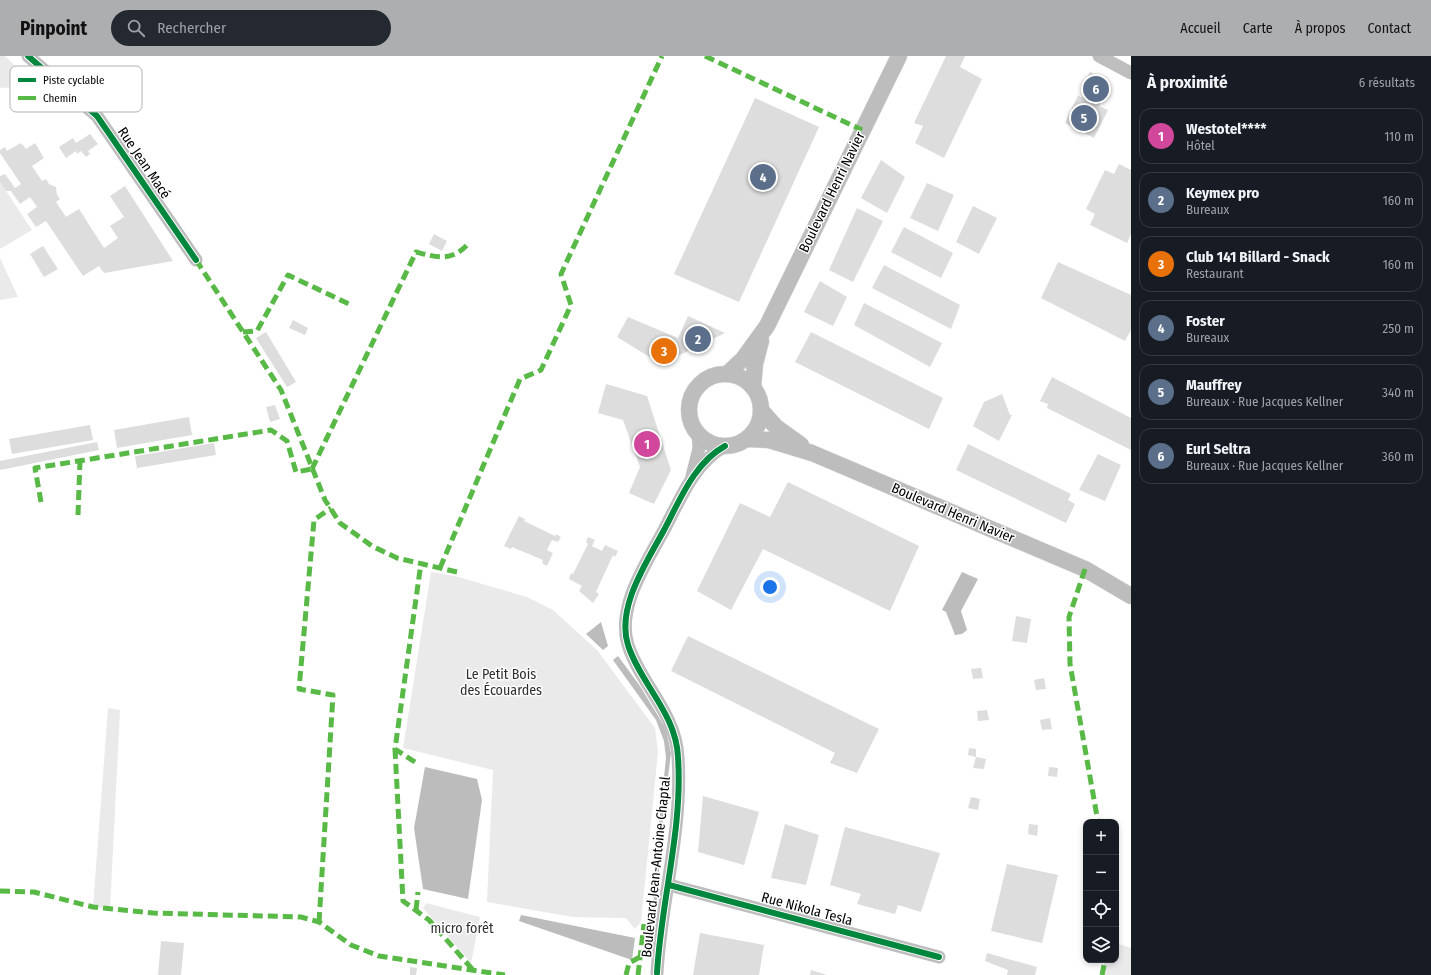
<!DOCTYPE html>
<html lang="fr">
<head>
<meta charset="utf-8">
<style>
  :root { --surface:#171b24; --page:#242831; --text:#f1f3f6; --muted:#9ea1a6; --line:#363941; --accent:#adaeaf }
  body { margin:0; font-family:"Fira Sans Condensed",sans-serif; background:var(--page); color:var(--text) }
  .controls { position:absolute; right:12px; bottom:12px; display:grid; overflow:hidden; border-radius:8px; box-shadow:0 2px 6px #0003 }
  .controls button { width:36px; height:36px; display:grid; place-items:center; padding:0; border:0; border-bottom:1px solid var(--line); background:var(--surface); color:var(--text); font:20px sans-serif }
  .you { position:absolute; left:770px; top:531px; width:14px; height:14px; margin:-10px; border:3px solid #fff; border-radius:50%; background:#1a73e8; box-shadow:0 0 0 6px #1a73e833 }
  .badge { display:grid; place-items:center; width:26px; height:26px; border-radius:50%; background:var(--accent); color:#fff; font-size:13px; font-weight:700 }
  .pin { position:absolute; translate:-50% -50%; border:2px solid #fff; box-shadow:0 1px 4px #0006 }
  .list { margin:0; padding:0; list-style:none }
  h2 { display:flex; justify-content:space-between; align-items:center; height:52px; margin:0; padding:0 16px; font-size:17px }
  h2 small { font-size:13px; font-weight:400; color:var(--muted) }
  .list li { display:grid; grid-template-columns:26px 1fr auto; gap:12px; align-items:center; box-sizing:border-box; height:56px; margin:0 8px 8px; padding:0 8px; border:1px solid var(--line); border-radius:12px }
  .list b { display:block; font-size:15px; white-space:nowrap }
  .list p { margin:0; font-size:13px; white-space:nowrap; color:var(--muted) }
  .list em { font-size:13px; font-style:normal; color:var(--muted) }
  .icon { flex:none; width:22px; height:22px; fill:none; stroke:currentColor; stroke-width:2; stroke-linecap:round; stroke-linejoin:round }
  .map { position:relative; flex:none; width:1131px; height:919px; overflow:hidden }
  header { display:flex; align-items:center; gap:24px; box-sizing:border-box; height:56px; padding:0 20px; background:var(--accent); color:#111 }
  header strong { font-size:19px }
  nav { display:flex; gap:22px; margin-inline-start:auto; font-size:14px }
  .search { width:280px; height:36px; background:var(--page); display:flex; align-items:center; gap:10px; box-sizing:border-box; padding:0 14px; border-radius:22px; color:var(--muted); font-size:15px }
  main { display:flex }
  aside { flex:1; background:var(--surface) }
  .map>svg:first-child { display:block }
  .green { fill:#eaeaea }
  .water { fill:#bcbcbc }
  .building { fill:#ddd }
  .lines { fill:none; stroke-linecap:round; stroke-linejoin:round }
  .major-casing { stroke:#dbdbdb; stroke-width:17 }
  .minor { stroke:#bebebe; stroke-width:13 }
  .major { stroke:#bdbdbd; stroke-width:16 }
  .quiet { stroke:#58b947; stroke-width:5; stroke-dasharray:10 5; stroke-linecap:butt }
  .cycleway-casing { stroke:#fff; stroke-width:8 }
  .cycleway { stroke:#00873e; stroke-width:6 }
  .labels { text-anchor:middle; dominant-baseline:central; stroke-width:3; stroke-linejoin:round; paint-order:stroke }
  .street-label { font-size:14px; fill:#000; stroke:#fff }
  .park-label { font-size:14px; fill:#303030; stroke:#fff }
  .key { fill:#fff; stroke:#b2b2b2; stroke-width:1 }
  .key-label { font-size:11px; fill:#000 }
</style>
</head>
<body>
<header>
<strong>Pinpoint</strong>
<div class="search"><svg class="icon" aria-label="search" viewBox="0 0 24 24"><circle cx="10" cy="10" r="6"/><path d="M15 15l6 6"/></svg>Rechercher</div>
<nav><a>Accueil</a><a>Carte</a><a>À propos</a><a>Contact</a></nav>
</header>
<main>
<div class="map">
<svg width="1131" height="919" viewBox="0 0 1131 919">
  <rect width="100%" height="100%" fill="#fff"/>
  <g class="green">
    <path d="M0,0H5L36,30L0,32Z"/>
    <path d="M0,126L32,174L0,193Z"/>
    <path d="M0,202L18,241L0,244Z"/>
    <path d="M431,516L455,520L527,541L553,554L597,594L655,672L658,696L641,866L635,873L626,862L573,861L487,846L493,714L403,692Z"/>
    <path d="M108,652L120,654L110,853L93,851Z"/>
    <path d="M426,847L480,861L471,907L423,852Z"/>
    <path d="M1116,887L1131,892V919H1102L1105,904H1116Z"/>
  </g>
  <g class="water">
    <path d="M962,516L978,523L961,555L967,574L962,578L955,579L946,556L942,554Z"/>
    <path d="M601,566L608,590L603,594L586,578Z"/>
    <path d="M618,600L640,630L666,673L671,697L663,762L655,868H652L658,778L666,702L664,685L656,664L613,604Z"/>
    <path d="M425,711L477,723L482,744L468,843L423,833L414,772Z"/>
    <path d="M521,859L635,882L632,904L519,865Z"/>
  </g>
  <g class="building">
    <path d="M946,0H965L960,11L982,23L944,102L915,87L923,70L914,67Z"/>
    <path d="M1090,16L1100,21L1103,34L1100,41L1103,42L1099,50L1108,54L1094,82L1065,67L1078,39L1082,42L1086,34L1082,32Z"/>
    <path d="M755,42L819,71L739,246L674,218Z"/>
    <path d="M90,78L98,88L88,95L90,98L86,101L81,95L77,98L76,95L66,102L59,91L73,82L76,87Z"/>
    <path d="M21,87L26,93L35,87L44,102L32,110L42,125L46,123L49,128L56,131L57,139L60,143L56,146L66,161L79,153L104,192L118,182L110,170L124,161L110,140L125,130L173,205L104,217L99,210L83,220L46,165L36,171L27,158L37,151L30,141L20,148L11,135H6L0,126V120L5,118L15,132L21,128L0,97V94L5,91L7,95Z"/>
    <path d="M881,104L905,121L887,157L861,142Z"/>
    <path d="M1119,108L1131,114V178L1127,187L1090,169L1095,158L1086,153L1105,114L1114,118Z"/>
    <path d="M927,127L954,139L938,175L910,162Z"/>
    <path d="M973,150L997,162L979,198L956,186Z"/>
    <path d="M857,152L883,165L853,226L829,214Z"/>
    <path d="M904,171L953,197L941,222L891,196Z"/>
    <path d="M434,178L447,185L442,195L429,188Z"/>
    <path d="M43,190L58,213L44,221L30,198Z"/>
    <path d="M1058,206L1131,239V274L1125,285L1041,242Z"/>
    <path d="M884,209L960,249L951,273L872,232Z"/>
    <path d="M820,225L847,241L833,270L804,256Z"/>
    <path d="M864,247L942,287L930,311L854,269Z"/>
    <path d="M688,260L725,277L661,308L617,281L628,261L678,282Z"/>
    <path d="M293,264L308,272L305,279L289,272Z"/>
    <path d="M266,276L296,326L287,331L256,282Z"/>
    <path d="M811,276L943,342L929,373L795,306Z"/>
    <path d="M1052,321L1131,362V394L1047,352L1048,348L1040,345Z"/>
    <path d="M606,328L647,340L671,414L654,448L629,437L640,411L623,364L598,357Z"/>
    <path d="M1002,338L1010,359H1012L999,385L973,370L984,346Z"/>
    <path d="M275,349L280,363L270,366L266,351Z"/>
    <path d="M189,361L192,379L117,392L114,374Z"/>
    <path d="M90,369L93,384L12,398L9,383Z"/>
    <path d="M97,386L99,394L0,414V405Z"/>
    <path d="M214,387L216,399L137,412L135,400Z"/>
    <path d="M968,388L1071,438L1068,444L1075,448L1066,467L956,414Z"/>
    <path d="M1098,398L1121,409L1105,445L1079,434Z"/>
    <path d="M788,426L919,490L890,555L763,493L731,554L697,535L740,447L770,461Z"/>
    <path d="M519,460L525,463L524,465L555,480L556,478L561,481L558,486L552,484L547,494L553,497L547,510L542,507L543,504L512,491L511,493L504,490Z"/>
    <path d="M588,481L595,484L592,490L602,495L605,489L618,495L615,501L613,499L596,536L599,538L593,547L579,535L582,530L569,523L571,517L573,518L588,488L586,486Z"/>
    <path d="M1016,560L1031,563L1027,587L1012,585Z"/>
    <path d="M688,580L879,673L857,717L830,707L835,697L671,615Z"/>
    <path d="M981,612L983,622L973,623L971,613Z"/>
    <path d="M1044,622L1046,633L1036,634L1034,624Z"/>
    <path d="M987,654L989,664L978,665L977,655Z"/>
    <path d="M1050,662L1052,673L1042,674L1040,664Z"/>
    <path d="M969,692L976,693V701L968,699Z"/>
    <path d="M976,701L986,703L984,713L973,712Z"/>
    <path d="M1049,711L1058,712L1057,721L1048,720Z"/>
    <path d="M703,740L759,756L744,809L698,796Z"/>
    <path d="M971,741L980,743L978,754L968,752Z"/>
    <path d="M785,768L819,779L806,829L771,822Z"/>
    <path d="M1029,768L1038,769L1037,780L1028,778Z"/>
    <path d="M845,771L940,797L921,856L898,849L895,858L857,848L861,838L830,829Z"/>
    <path d="M1007,808L1058,819L1042,887L991,875Z"/>
    <path d="M700,877L764,889L759,919H693Z"/>
    <path d="M161,885L184,887L181,919H158Z"/>
    <path d="M987,897L1037,911L1035,919H1007L1008,914L985,905Z"/>
    <path d="M410,911L417,912L416,919H410Z"/>
    <path d="M811,914L827,919H810Z"/>
  </g>
  <g class="lines">
    <defs>
      <g id="major">
        <path d="M727,318L743,303L767,270L899,0"/>
        <circle cx="725" cy="354" r="36"/>
        <path d="M753,331L755,308L761,285"/>
        <path d="M761,354L776,371L801,389"/>
        <path d="M747,383L769,384L812,397L1085,513L1131,540"/>
      </g>
    </defs>
    <use href="#major" class="major-casing"/>
    <g class="minor">
      <path d="M28,0L97,60L196,204"/>
      <path d="M1099,0L1131,17"/>
      <path d="M692,420L699,392L698,377"/>
      <path d="M669,829L939,901"/>
      <path d="M657,917C661,845 683,773 678,701C676,657 641,629 628,589C616,551 647,506 664,474C680,444 694,407 725,390"/>
    </g>
    <use href="#major" class="major"/>
    <g class="quiet">
      <path d="M705,0L862,74"/>
      <path d="M196,204L281,334L325,444L340,467L372,490L397,502L461,517"/>
      <path d="M243,276L257,275L288,219L349,248"/>
      <path d="M312,413L416,196C436,201 451,206 467,189"/>
      <path d="M41,446L35,412L271,374L287,385L296,416L312,413"/>
      <path d="M78,459L80,405"/>
      <path d="M440,512L520,323L541,314L571,249L561,218L662,0"/>
      <path d="M1085,513L1069,561L1070,608L1098,766"/>
      <path d="M395,693L403,845L429,864L473,914"/>
      <path d="M415,706L395,693L421,507"/>
      <path d="M0,835L34,836L93,851L153,857L301,861L319,866L351,889L379,900L505,919"/>
      <path d="M416,854L418,836"/>
      <path d="M319,866L333,639L299,633L314,464L331,452"/>
      <path d="M626,919L629,907L640,901"/>
      <path d="M638,919L644,868"/>
      <path d="M1102,919L1105,904"/>
    </g>
    <defs>
      <g id="cycleway">
        <path d="M28,0L97,60L196,204"/>
        <path d="M669,829L939,901"/>
        <path d="M657,917C661,845 683,773 678,701C676,657 641,629 628,589C616,551 647,506 664,474C680,444 694,407 725,390"/>
      </g>
    </defs>
    <use href="#cycleway" class="cycleway-casing"/>
    <use href="#cycleway" class="cycleway"/>
  </g>
  <g class="labels">
    <g class="street-label">
      <text transform="translate(144 107) rotate(56)">Rue Jean Macé</text>
      <text transform="translate(832 136) rotate(-64)">Boulevard Henri Navier</text>
      <text transform="translate(953 457) rotate(23)">Boulevard Henri Navier</text>
      <text transform="translate(656 811) rotate(-84)">Boulevard Jean-Antoine Chaptal</text>
      <text transform="translate(807 853) rotate(15)">Rue Nikola Tesla</text>
    </g>
    <g class="park-label">
      <text x="501" y="618">Le Petit Bois<tspan x="501" dy="16">des Écouardes</tspan></text>
      <text x="462" y="872">micro forêt</text>
    </g>
  </g>
  <rect x="10" y="10" width="132" height="46" rx="6" class="key"/>
  <rect x="18" y="22" width="18" height="4" fill="#00873e"/>
  <rect x="18" y="40" width="18" height="4" fill="#58b947"/>
  <g class="key-label">
    <text x="43" y="28">Piste cyclable</text>
    <text x="43" y="46">Chemin</text>
  </g>
</svg>
<div class="controls">
<button>+</button>
<button>−</button>
<button><svg class="icon" aria-label="locate" viewBox="0 0 24 24"><circle cx="12" cy="12" r="6"/><path d="M12 2v4M12 18v4M2 12h4M18 12h4"/></svg></button>
<button><svg class="icon" aria-label="layers" viewBox="0 0 24 24"><path d="M12 4l9 5-9 5-9-5zM3 14l9 5 9-5"/></svg></button>
</div>
<div class="you"></div>
<div class="pin badge" style="left:647px;top:388px;background:#d1479c">1</div>
<div class="pin badge" style="left:698px;top:283px;background:#5c6f8a">2</div>
<div class="pin badge" style="left:664px;top:295px;background:#e8710a">3</div>
<div class="pin badge" style="left:763px;top:121px;background:#5c6f8a">4</div>
<div class="pin badge" style="left:1084px;top:62px;background:#5c6f8a">5</div>
<div class="pin badge" style="left:1096px;top:33px;background:#5c6f8a">6</div>
</div>
<aside>
<h2>À proximité<small>6 résultats</small></h2>
<ul class="list">
<li><span class="badge" style="background:#d1479c">1</span><div><b>Westotel****</b><p>Hôtel</p></div><em>110 m</em></li>
<li><span class="badge" style="background:#5c6f8a">2</span><div><b>Keymex pro</b><p>Bureaux</p></div><em>160 m</em></li>
<li><span class="badge" style="background:#e8710a">3</span><div><b>Club 141 Billard - Snack</b><p>Restaurant</p></div><em>160 m</em></li>
<li><span class="badge" style="background:#5c6f8a">4</span><div><b>Foster</b><p>Bureaux</p></div><em>250 m</em></li>
<li><span class="badge" style="background:#5c6f8a">5</span><div><b>Mauffrey</b><p>Bureaux · Rue Jacques Kellner</p></div><em>340 m</em></li>
<li><span class="badge" style="background:#5c6f8a">6</span><div><b>Eurl Seltra</b><p>Bureaux · Rue Jacques Kellner</p></div><em>360 m</em></li>
</ul>
</aside>
</main>
</body>
</html>
